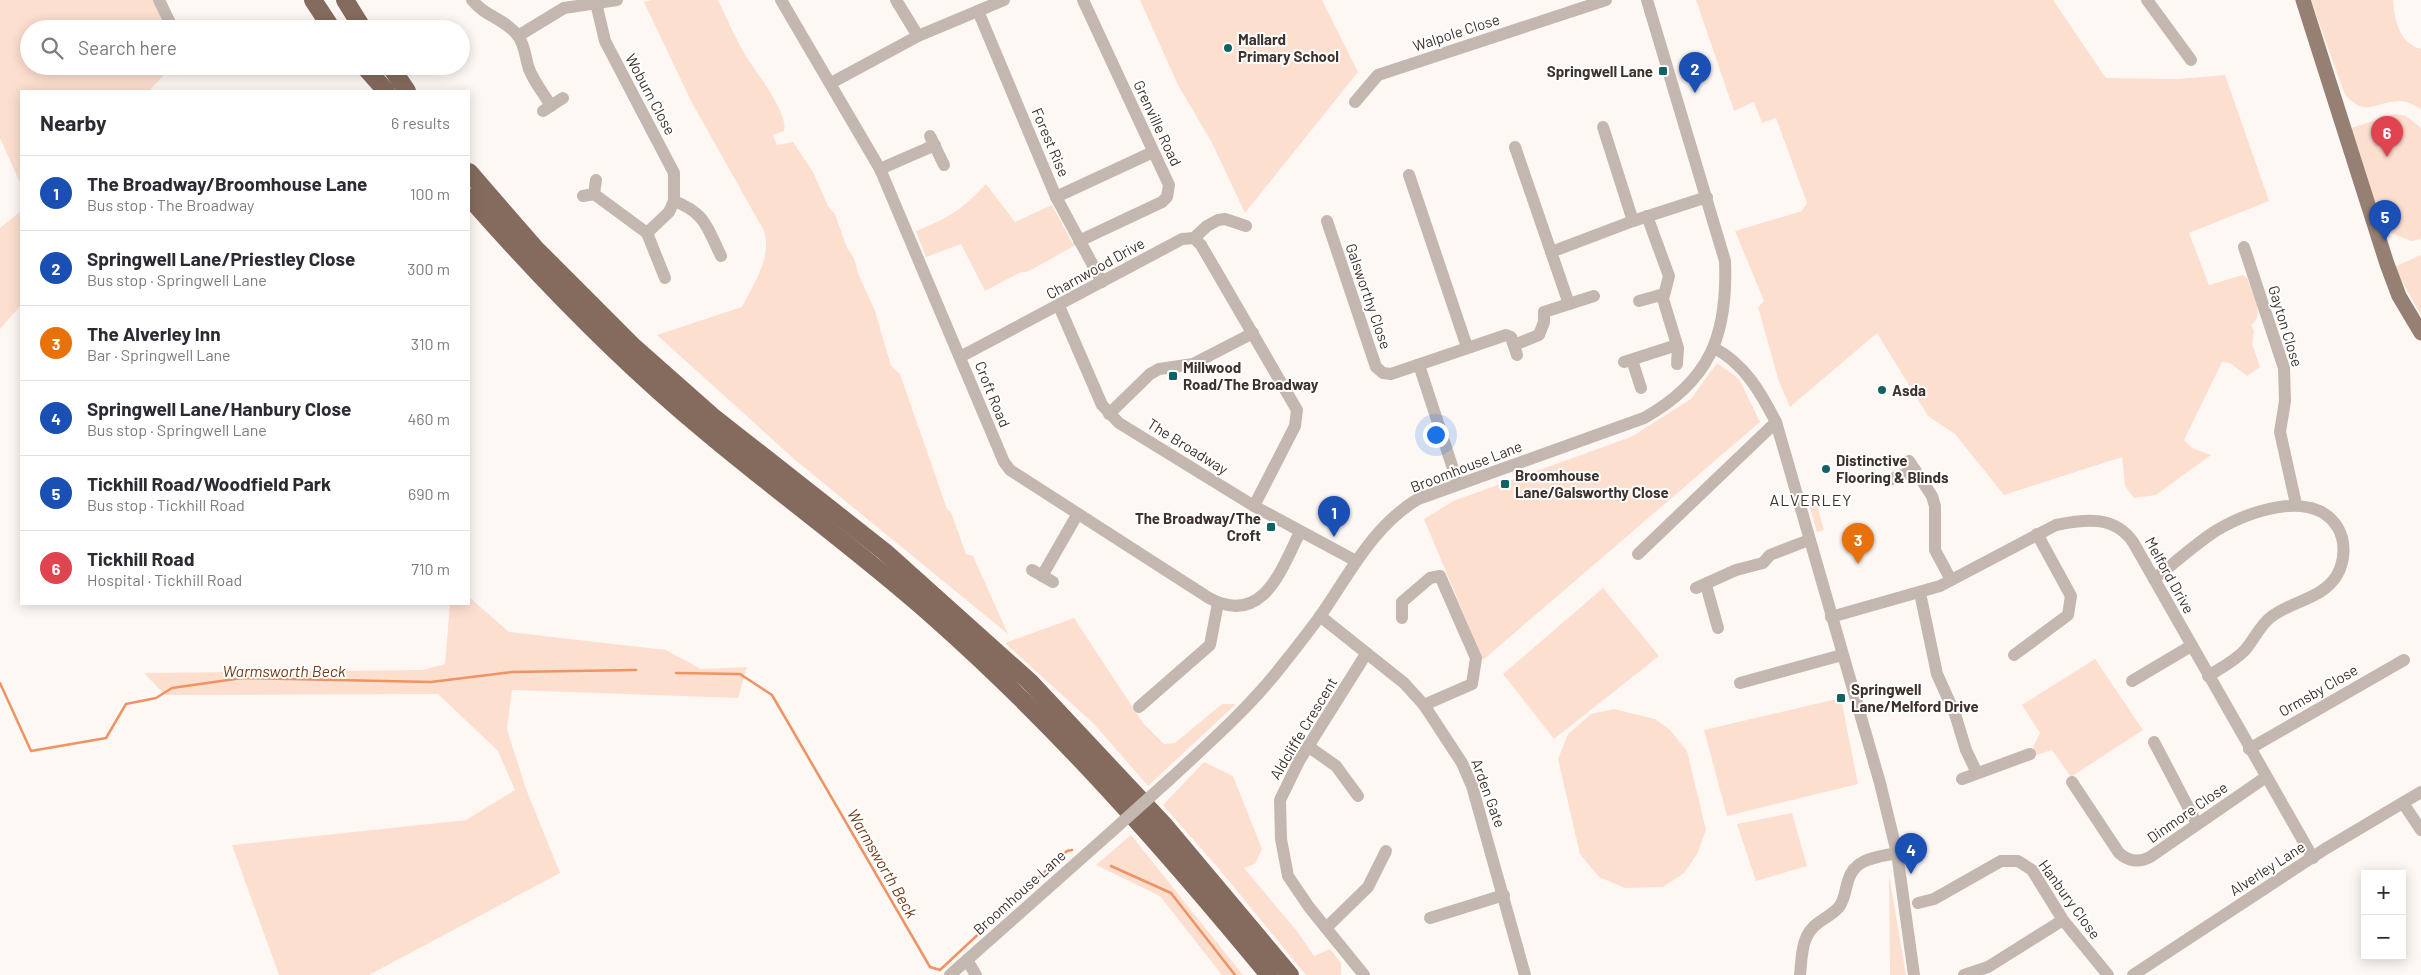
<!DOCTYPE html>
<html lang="en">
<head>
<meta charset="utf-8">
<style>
  :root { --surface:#fff; --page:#f2f2f3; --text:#2b2b33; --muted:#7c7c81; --line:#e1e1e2; --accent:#111827 }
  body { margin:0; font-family:Barlow,sans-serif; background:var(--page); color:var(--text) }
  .controls { position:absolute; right:15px; bottom:15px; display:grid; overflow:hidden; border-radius:0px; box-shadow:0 2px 12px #0003 }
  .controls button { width:45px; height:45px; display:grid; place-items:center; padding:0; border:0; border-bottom:1px solid var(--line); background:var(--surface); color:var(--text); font:25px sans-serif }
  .you { position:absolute; left:1435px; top:434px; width:18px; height:18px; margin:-12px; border:4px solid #fff; border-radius:50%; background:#1a73e8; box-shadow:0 0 0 8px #1a73e833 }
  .badge { display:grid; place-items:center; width:32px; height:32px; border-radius:50%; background:var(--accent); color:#fff; font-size:16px; font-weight:700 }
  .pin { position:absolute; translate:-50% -41px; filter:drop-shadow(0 1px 2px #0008) }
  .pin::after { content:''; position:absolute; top:26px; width:18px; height:15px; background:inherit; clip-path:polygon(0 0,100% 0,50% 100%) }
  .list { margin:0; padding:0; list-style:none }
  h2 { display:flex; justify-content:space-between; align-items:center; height:65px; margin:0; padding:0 20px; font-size:21px }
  h2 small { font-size:16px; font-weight:400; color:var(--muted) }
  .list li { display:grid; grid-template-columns:32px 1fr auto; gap:15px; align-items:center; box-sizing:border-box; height:75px; padding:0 20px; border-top:1px solid var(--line) }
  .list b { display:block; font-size:19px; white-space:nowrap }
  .list p { margin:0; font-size:16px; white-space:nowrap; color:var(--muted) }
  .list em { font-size:16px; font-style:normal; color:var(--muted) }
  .icon { flex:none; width:28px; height:28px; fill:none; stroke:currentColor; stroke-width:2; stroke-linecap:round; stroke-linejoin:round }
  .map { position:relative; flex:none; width:2421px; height:975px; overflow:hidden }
  .search { position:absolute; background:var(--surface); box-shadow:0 2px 12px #0003; left:20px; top:20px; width:450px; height:55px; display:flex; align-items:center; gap:12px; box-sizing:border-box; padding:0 18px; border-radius:28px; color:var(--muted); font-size:19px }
  .panel { position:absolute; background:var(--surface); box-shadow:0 2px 12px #0003; left:20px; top:90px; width:450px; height:515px; border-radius:0px }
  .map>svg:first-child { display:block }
  .green { fill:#fddfd0 }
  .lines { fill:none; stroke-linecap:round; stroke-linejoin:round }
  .stream { stroke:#ee9361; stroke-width:2.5 }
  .minor { stroke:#c4b7b0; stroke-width:12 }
  .major { stroke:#967f73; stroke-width:15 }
  .highway { stroke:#856b5d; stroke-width:18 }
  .minor-bridge { stroke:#c4b7b0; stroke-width:12 }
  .poi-dot { fill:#116265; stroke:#fff; stroke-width:2 }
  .labels { text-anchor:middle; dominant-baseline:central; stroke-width:4; stroke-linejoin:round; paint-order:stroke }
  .street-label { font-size:15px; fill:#3e322c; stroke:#fff }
  .poi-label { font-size:15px; font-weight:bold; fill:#3e322c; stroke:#fff; text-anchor:start }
  .neighbourhood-label { font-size:16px; letter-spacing:1px; fill:#3e322c; stroke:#fff }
  .water-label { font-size:16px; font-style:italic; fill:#753a17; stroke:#fff }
</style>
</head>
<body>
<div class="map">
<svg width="2421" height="975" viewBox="0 0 2421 975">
  <rect width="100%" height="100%" fill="#fef8f5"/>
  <g class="green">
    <path d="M0,0H153L166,29H29V66H172L150,90L151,91H21V185L0,138Z"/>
    <path d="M652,0H718C726,17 734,35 744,53C753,69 789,112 784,131L773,135L777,145L793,142L813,172L828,206L835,214L847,248L854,258L858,273L875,311L891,366L900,374L947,509L951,512L966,554L973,556L1008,634L794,459L657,335L742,307C754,284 772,257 764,231L691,101L644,2Z"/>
    <path d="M1140,0H1322L1358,72L1245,213L1212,143L1178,85Z"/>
    <path d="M1696,0H2053L2106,78L2178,79L2225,75L2269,201L2189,233L2209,285L2243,275L2247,278C2252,292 2266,315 2251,325L2254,331L2252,344L2260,367L2247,376L2230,363L2222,362L2184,440L2192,448L2211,455L2156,495L2134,498L2125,486L2122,457L2004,495L1955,434L1928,416L1877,333L1790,407L1779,382L1758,307L1764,301L1735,231L1802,211L1807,203L1776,118L1762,123L1754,102L1734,111Z"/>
    <path d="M2311,0H2393C2395,21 2399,43 2421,49V109C2414,105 2406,101 2399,101C2373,102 2367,118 2345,95Z"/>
    <path d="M2395,114L2406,116L2421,128V239L2411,241L2381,229L2351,128Z"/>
    <path d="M986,184L1015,222L1052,205L1074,246L1029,271L1019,273L985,291L961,244L926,257L916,231C951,217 960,211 986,184Z"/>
    <path d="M21,211V305L0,329V228Z"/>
    <path d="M2421,255V315L2394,267Z"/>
    <path d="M1717,363L1739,379L1760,422L1483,660L1424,519L1453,501L1631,437L1691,399Z"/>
    <path d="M1815,499L1824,530L1817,532L1808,501Z"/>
    <path d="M1603,588L1659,656L1554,739L1503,674Z"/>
    <path d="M469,597L509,632L666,650L701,669L747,667L738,698L512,690L507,729L526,789L560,873L369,975H279L232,845L466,820L515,790L498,751L438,694L165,695L144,673L423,670L445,664L450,604H469Z"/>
    <path d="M1074,618L1143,723L1164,744L1175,743L1222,704H1236L1148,786L1094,724L1005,643Z"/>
    <path d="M2095,659L2143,730L2071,777L2052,750L2036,755L2033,747L2040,733L2022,705Z"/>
    <path d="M1841,698L1858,784L1727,816L1704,730Z"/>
    <path d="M1614,709L1655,719L1670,730L1687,751L1706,830L1697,854L1684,873L1663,887L1625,888L1599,877L1580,854L1558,759L1568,734L1591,714Z"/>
    <path d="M1204,762L1233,776L1262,849L1255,864L1244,868L1297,931L1314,956L1330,949L1341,963V975H1306L1219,869L1163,805Z"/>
    <path d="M1792,813L1807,866L1756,881L1737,824Z"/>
    <path d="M1131,835L1243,975H1222L1160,896L1096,865Z"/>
    <path d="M1889,875L1906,975H1890Z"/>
  </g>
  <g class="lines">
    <g class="stream">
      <path d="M676,673L740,674L772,695L930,967L940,970L1067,851L1072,850"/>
      <path d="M0,683L31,751L106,738L126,704L156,698L172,688L242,678L431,682L512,672L636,670"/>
      <path d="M1111,866L1171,893L1235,975"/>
    </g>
    <g class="minor">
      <path d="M159,0L172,27"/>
      <path d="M472,0C484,16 506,19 518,36C525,45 525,57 529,69C534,82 544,94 551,106"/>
      <path d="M781,0L880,169L1004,462L1010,470L1209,598C1263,627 1281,570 1300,532"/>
      <path d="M896,0L918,36"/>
      <path d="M2147,0L2191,60"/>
      <path d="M596,3L605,41L674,173V201L669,212L647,233"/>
      <path d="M978,11L1056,197L1102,282"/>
      <path d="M518,36L564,8L617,0"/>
      <path d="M831,83L918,36L1004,0"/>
      <path d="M1355,102L1378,75L1606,0"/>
      <path d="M543,111L563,98"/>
      <path d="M1603,127L1633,221"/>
      <path d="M930,136L944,165"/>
      <path d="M1515,147L1569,304"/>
      <path d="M880,169L935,145"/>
      <path d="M1409,175L1467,347"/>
      <path d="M594,194L647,233L665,278"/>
      <path d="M583,196L594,194L596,180"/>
      <path d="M1056,197L1153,152"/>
      <path d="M674,201C706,213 707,228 721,256"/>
      <path d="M1647,216L1669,276L1663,299L1678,348L1677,364"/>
      <path d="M1327,221L1376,367L1383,373L1391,374L1506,335L1511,337L1517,355"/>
      <path d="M1194,238L1201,245L1297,410L1295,426L1254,506"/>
      <path d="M1079,241L1162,202L1167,197L1169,185L1083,0"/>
      <path d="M2244,247L2284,368L2285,401L2280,432L2296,504"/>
      <path d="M1551,252L1633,221L1707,197"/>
      <path d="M1639,301L1664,294"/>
      <path d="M1059,306L1102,405L1119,423L1254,506L1356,561"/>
      <path d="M1514,345L1539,335L1544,322V312L1594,296"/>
      <path d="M1714,348C1744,363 1761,393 1776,422L1880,783L1897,853L1914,975"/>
      <path d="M960,357L1182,239L1194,238L1207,226L1218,220L1225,219L1246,226"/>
      <path d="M1632,360L1641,388"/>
      <path d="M1624,362L1677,345"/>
      <path d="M1419,365L1458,484"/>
      <path d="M1109,414L1150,374L1159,369L1193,364L1253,333"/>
      <path d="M1909,461L1932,496L1935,506V550L1951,580"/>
      <path d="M1889,480L1915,470"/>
      <path d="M1638,554L1776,422"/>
      <path d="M1032,570L1053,582"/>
      <path d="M1042,576L1077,515"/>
      <path d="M2154,579C2173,564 2191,548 2211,534C2242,513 2313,486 2338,528C2346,542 2345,561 2337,575C2323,599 2291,601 2271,617C2260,625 2254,640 2245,650C2235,661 2221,668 2208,676"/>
      <path d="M1706,585L1718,628"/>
      <path d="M1696,588L1736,570L1763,563L1770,555L1809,540"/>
      <path d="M1920,593L1937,674L1955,714L1966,750L1977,773"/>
      <path d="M1320,616L1404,683L1424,705L1462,763L1472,786L1525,975"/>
      <path d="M1831,617L1940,586L2056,525C2085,519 2114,515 2133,542L2313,858"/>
      <path d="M1402,618V602L1430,578L1440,576L1476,658L1472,684L1424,705"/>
      <path d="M2014,655L2068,615L2071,596L2037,534"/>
      <path d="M2132,681L2191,646"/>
      <path d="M1740,683L1842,655"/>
      <path d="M1139,707L1210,645L1218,603"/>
      <path d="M2154,742L2197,824"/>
      <path d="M1309,747L1336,766L1358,796"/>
      <path d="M2249,749L2404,660"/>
      <path d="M1962,779L2030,754"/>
      <path d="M1169,780C1209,743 1251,706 1284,663C1297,647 1309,631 1321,615C1350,573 1373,526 1418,499L1644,418C1710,381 1728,335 1725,261L1647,0"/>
      <path d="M2072,782L2119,853C2128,861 2139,863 2150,857L2266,777"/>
      <path d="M2403,803L2421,830"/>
      <path d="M1918,903L1934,899L2001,861H2018L2032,870L2063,920L2108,975"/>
      <path d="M1430,918L1504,895"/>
      <path d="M1326,928L1368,887L1386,851"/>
      <path d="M967,960L976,975"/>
      <path d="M950,975L1110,833"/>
      <path d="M1364,975L1309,907L1288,876L1281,839L1280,800L1299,761L1366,654"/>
      <path d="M1800,975C1802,956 1801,935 1818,923C1826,917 1833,914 1839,907C1845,899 1845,890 1848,881C1854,858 1878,857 1897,853"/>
      <path d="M1964,975L1988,967L2063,920"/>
      <path d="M2133,975L2325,849L2421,792"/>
    </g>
    <path class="major" d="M2303,0L2387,264L2399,296L2421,333"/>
    <g class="highway">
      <path d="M313,0L332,29"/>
      <path d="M345,0L363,29"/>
      <path d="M364,66L386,91"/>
      <path d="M390,66L407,91"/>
      <path d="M469,172L535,248L634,347L712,416L885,552L1030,682L1165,826L1290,975"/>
      <path d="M469,197C542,280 618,359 704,430C780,494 861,552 935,618C1058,727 1165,849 1269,975"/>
    </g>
    <path class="minor-bridge" d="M1110,833L1169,780"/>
  </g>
  <g class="poi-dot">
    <circle cx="1228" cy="48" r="5"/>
    <rect x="1658" y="66" width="10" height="10" rx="2.5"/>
    <rect x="1168" y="371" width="10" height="10" rx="2.5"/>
    <circle cx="1882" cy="390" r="5"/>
    <circle cx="1826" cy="469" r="5"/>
    <rect x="1500" y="479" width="10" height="10" rx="2.5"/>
    <rect x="1266" y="522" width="10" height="10" rx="2.5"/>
    <rect x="1836" y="693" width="10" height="10" rx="2.5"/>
  </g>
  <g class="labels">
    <g class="street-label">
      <text transform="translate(1456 32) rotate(-18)">Walpole Close</text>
      <text transform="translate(651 94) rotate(62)">Woburn Close</text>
      <text transform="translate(1158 123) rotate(65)">Grenville Road</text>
      <text transform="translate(1051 142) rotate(67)">Forest Rise</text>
      <text transform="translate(1095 268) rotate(-29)">Charnwood Drive</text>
      <text transform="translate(1369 296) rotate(71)">Galsworthy Close</text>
      <text transform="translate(2286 326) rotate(73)">Gayton Close</text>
      <text transform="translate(993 394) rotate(68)">Croft Road</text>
      <text transform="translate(1188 446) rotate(32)">The Broadway</text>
      <text transform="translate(1466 466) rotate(-21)">Broomhouse Lane</text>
      <text transform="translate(2170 575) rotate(61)">Melford Drive</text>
      <text transform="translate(2318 690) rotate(-30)">Ormsby Close</text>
      <text transform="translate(1303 728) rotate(-59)">Aldcliffe Crescent</text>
      <text transform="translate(1489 793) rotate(70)">Arden Gate</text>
      <text transform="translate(2187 812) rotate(-35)">Dinmore Close</text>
      <text transform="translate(2267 868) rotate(-33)">Alverley Lane</text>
      <text transform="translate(1019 892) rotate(-42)">Broomhouse Lane</text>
      <text transform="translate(2070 899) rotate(54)">Hanbury Close</text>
    </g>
    <g class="poi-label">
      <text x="1238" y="39">Mallard<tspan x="1238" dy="17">Primary School</tspan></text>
      <text x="1653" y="71" text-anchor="end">Springwell Lane</text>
      <text x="1183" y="367">Millwood<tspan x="1183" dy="17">Road/The Broadway</tspan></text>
      <text x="1892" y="390">Asda</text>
      <text x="1836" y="460">Distinctive<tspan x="1836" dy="17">Flooring &amp; Blinds</tspan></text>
      <text x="1515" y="475">Broomhouse<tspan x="1515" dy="17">Lane/Galsworthy Close</tspan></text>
      <text x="1261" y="518" text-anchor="end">The Broadway/The<tspan x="1261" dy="17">Croft</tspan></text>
      <text x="1851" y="689">Springwell<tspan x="1851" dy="17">Lane/Melford Drive</tspan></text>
    </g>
    <g class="neighbourhood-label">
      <text x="1811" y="499">ALVERLEY</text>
    </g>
    <g class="water-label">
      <text x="284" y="670">Warmsworth Beck</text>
      <text transform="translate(883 863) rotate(60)">Warmsworth Beck</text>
    </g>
  </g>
</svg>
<div class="controls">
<button>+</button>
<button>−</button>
</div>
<div class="you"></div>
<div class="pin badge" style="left:1334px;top:537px;background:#1a4fb4">1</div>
<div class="pin badge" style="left:1695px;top:93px;background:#1a4fb4">2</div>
<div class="pin badge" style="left:1858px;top:564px;background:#e8710a">3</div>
<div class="pin badge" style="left:1911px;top:874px;background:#1a4fb4">4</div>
<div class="pin badge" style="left:2385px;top:241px;background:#1a4fb4">5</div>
<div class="pin badge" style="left:2387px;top:157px;background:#e0444e">6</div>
<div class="search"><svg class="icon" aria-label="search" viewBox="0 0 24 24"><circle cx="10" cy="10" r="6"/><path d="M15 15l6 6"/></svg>Search here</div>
<section class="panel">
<h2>Nearby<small>6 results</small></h2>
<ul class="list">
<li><span class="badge" style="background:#1a4fb4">1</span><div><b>The Broadway/Broomhouse Lane</b><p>Bus stop · The Broadway</p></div><em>100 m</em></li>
<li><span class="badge" style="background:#1a4fb4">2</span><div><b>Springwell Lane/Priestley Close</b><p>Bus stop · Springwell Lane</p></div><em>300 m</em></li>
<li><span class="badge" style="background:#e8710a">3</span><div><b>The Alverley Inn</b><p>Bar · Springwell Lane</p></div><em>310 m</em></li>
<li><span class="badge" style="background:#1a4fb4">4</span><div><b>Springwell Lane/Hanbury Close</b><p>Bus stop · Springwell Lane</p></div><em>460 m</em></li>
<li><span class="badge" style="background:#1a4fb4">5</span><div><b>Tickhill Road/Woodfield Park</b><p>Bus stop · Tickhill Road</p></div><em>690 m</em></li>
<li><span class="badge" style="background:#e0444e">6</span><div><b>Tickhill Road</b><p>Hospital · Tickhill Road</p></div><em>710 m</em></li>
</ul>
</section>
</div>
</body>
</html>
